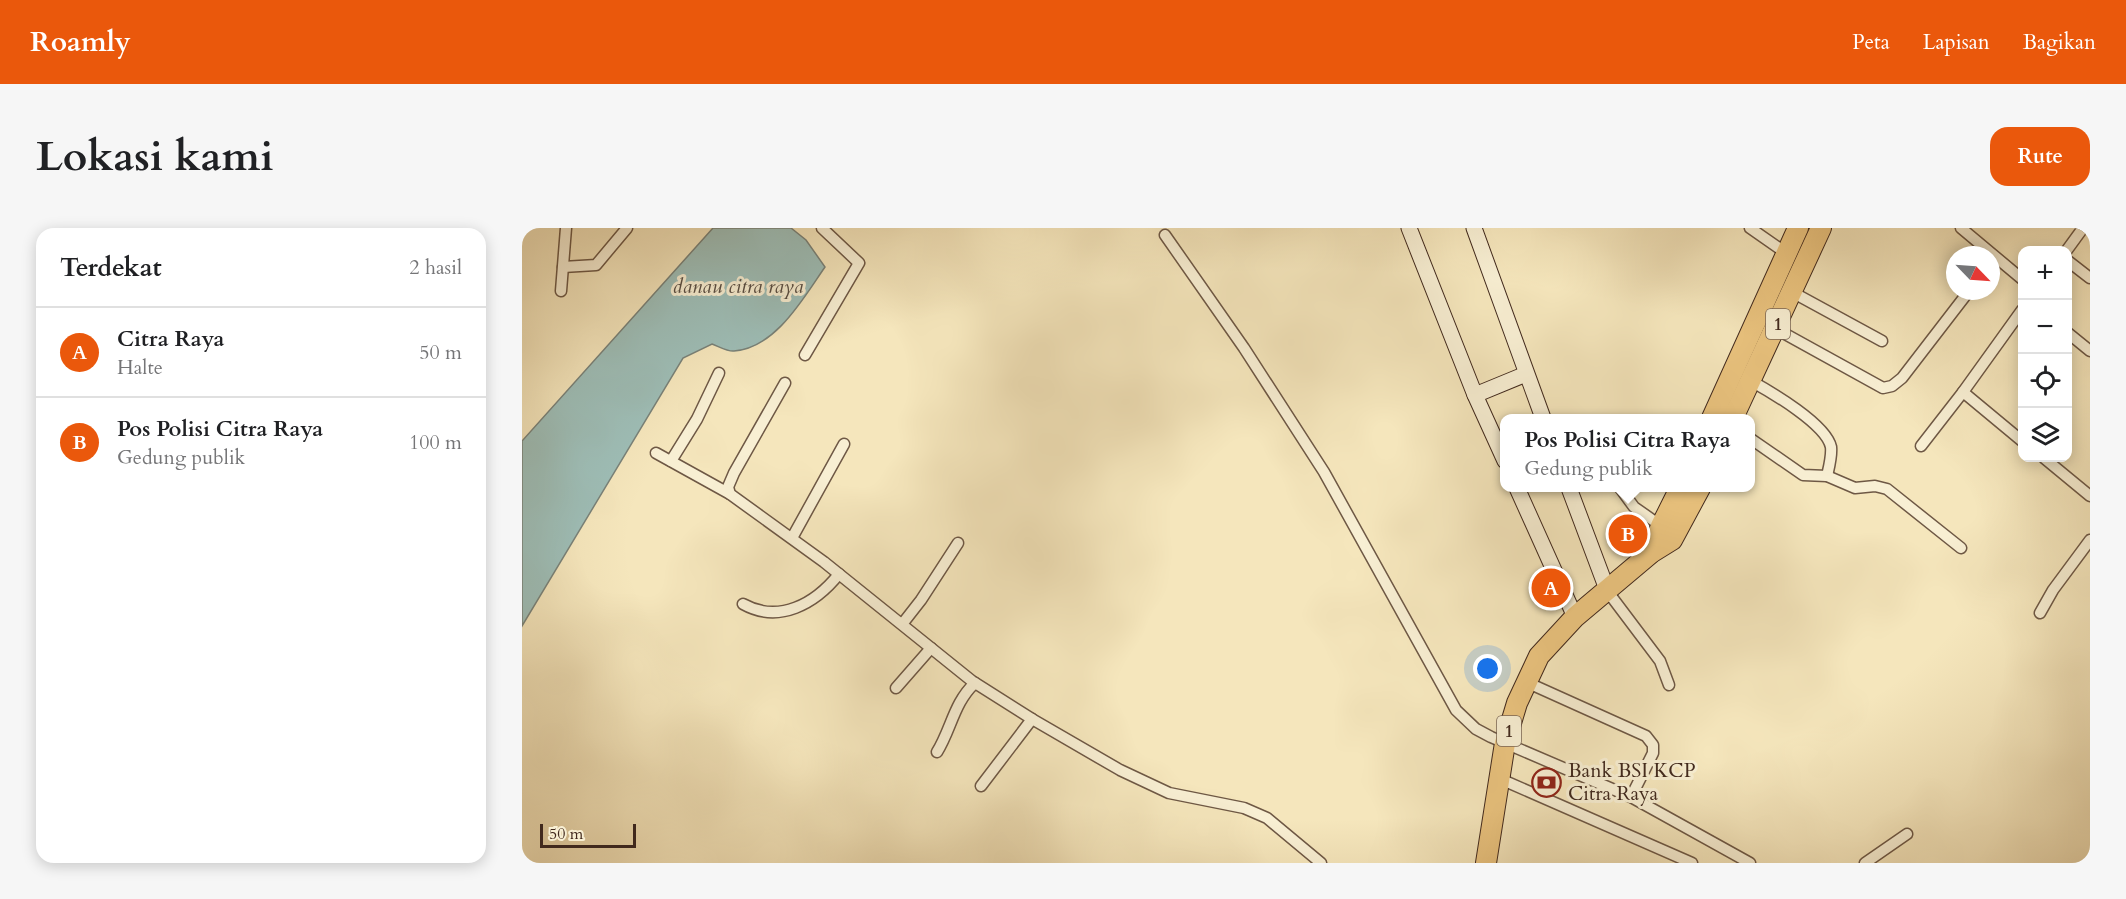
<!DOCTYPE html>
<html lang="id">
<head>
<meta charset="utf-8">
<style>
  :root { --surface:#fff; --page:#f6f6f6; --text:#202124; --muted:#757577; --line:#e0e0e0; --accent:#ea580c }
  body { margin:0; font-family:Cardo,serif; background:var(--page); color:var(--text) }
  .controls { position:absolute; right:18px; top:18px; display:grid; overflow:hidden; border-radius:12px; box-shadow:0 3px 15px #0003 }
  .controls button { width:54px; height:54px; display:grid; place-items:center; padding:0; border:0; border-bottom:2px solid var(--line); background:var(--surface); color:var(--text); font:30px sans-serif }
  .compass { position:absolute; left:1424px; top:18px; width:54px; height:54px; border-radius:50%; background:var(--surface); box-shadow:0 3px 15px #0003; rotate:115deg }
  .scale { position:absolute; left:18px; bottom:15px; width:96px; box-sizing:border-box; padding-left:6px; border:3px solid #41291d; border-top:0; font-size:16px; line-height:21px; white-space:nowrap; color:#41291d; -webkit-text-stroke:4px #f8efd3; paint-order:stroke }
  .you { position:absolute; left:966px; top:441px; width:21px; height:21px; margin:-15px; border:4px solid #fff; border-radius:50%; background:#1a73e8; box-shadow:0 0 0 9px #1a73e833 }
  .badge { display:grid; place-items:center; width:39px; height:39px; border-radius:50%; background:var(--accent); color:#fff; font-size:20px; font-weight:700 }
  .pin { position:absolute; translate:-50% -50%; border:3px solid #fff; box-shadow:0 2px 6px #0006 }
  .popup { position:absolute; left:978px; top:186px; width:255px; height:78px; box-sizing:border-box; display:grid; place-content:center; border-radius:12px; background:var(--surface); filter:drop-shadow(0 2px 4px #0005); font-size:20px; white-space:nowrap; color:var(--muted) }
  .popup b { font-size:22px; color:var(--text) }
  .popup::after { content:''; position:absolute; left:50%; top:100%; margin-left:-12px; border:12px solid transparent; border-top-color:var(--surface) }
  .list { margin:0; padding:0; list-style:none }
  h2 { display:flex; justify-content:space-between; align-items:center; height:78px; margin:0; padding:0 24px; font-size:26px }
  h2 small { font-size:20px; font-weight:400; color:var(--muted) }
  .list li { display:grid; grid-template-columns:39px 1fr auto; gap:18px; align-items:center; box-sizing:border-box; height:90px; padding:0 24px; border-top:2px solid var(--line) }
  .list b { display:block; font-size:22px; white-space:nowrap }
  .list p { margin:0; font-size:20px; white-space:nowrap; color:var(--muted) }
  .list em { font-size:20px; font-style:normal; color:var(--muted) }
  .icon { flex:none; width:33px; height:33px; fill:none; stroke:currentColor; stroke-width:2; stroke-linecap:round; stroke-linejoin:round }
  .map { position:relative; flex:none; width:1568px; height:635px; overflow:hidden; border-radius:18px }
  header { display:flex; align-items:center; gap:36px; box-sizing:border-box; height:84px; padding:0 30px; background:var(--accent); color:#fff }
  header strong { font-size:28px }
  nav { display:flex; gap:33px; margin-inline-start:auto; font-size:21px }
  .intro { display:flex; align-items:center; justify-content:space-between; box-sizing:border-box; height:144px; padding:0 36px }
  h1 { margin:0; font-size:42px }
  .button { padding:15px 27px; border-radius:18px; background:var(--accent); color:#fff; font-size:21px; font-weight:700 }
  main { display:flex; gap:36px; padding:0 36px }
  aside { flex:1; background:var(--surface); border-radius:18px; box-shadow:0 3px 15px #0003 }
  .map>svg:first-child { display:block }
  .water { fill:#9ebeb7; stroke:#798279; stroke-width:1.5 }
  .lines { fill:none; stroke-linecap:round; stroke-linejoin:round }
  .street-casing { stroke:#6e5845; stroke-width:13 }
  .secondary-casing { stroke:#41291d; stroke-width:17 }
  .highway-casing { stroke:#41291d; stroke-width:22 }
  .street { stroke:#f8efd3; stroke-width:10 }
  .secondary { stroke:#f8efd3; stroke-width:15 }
  .highway { stroke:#eac37e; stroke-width:20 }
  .labels { text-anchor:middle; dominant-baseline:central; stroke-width:6; stroke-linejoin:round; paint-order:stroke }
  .shield { fill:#f8efd3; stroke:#786454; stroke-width:1.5 }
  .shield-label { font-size:18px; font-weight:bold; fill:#41291d }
  .poi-label { font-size:20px; fill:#41291d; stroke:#f8efd3; text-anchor:start }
  .water-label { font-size:21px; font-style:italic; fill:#584e44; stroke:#f8efd3 }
</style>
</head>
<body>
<header>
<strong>Roamly</strong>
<nav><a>Peta</a><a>Lapisan</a><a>Bagikan</a></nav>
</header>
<div class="intro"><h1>Lokasi kami</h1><a class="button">Rute</a></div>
<main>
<aside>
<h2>Terdekat<small>2 hasil</small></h2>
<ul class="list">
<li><span class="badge">A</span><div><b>Citra Raya</b><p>Halte</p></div><em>50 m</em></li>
<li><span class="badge">B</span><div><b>Pos Polisi Citra Raya</b><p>Gedung publik</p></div><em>100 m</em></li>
</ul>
</aside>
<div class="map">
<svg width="1568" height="635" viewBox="0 0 1568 635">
  <rect width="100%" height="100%" fill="#f5e6bc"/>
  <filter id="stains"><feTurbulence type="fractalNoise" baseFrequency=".00333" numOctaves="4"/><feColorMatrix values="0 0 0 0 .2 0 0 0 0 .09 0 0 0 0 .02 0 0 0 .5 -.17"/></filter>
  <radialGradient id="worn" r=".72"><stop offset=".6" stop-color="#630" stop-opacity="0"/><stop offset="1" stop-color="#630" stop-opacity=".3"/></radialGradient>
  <path class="water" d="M191,0H269L284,12L303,39C282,69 254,120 212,123C206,124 196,118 190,116L161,130L0,398V213Z"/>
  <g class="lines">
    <defs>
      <g id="street">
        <path d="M1228,0L1264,25"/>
        <path d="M1439,0L1500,51"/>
        <path d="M643,7L722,120L802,244L934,482L954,501L969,509L1109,569L1228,635"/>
        <path d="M1545,22L1561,0"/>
        <path d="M1546,33L1568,50"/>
        <path d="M41,39L74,37L105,0"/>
        <path d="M39,63L44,0"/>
        <path d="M1270,64L1360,113"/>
        <path d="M1500,82L1441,164L1500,213"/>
        <path d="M1254,101L1361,160L1370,158L1380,150L1447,63"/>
        <path d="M1546,105L1568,123"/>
        <path d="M283,127L337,35L300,0"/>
        <path d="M1229,153C1249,164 1304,196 1309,219C1310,228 1307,239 1305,248"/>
        <path d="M263,155L212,245L206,259L208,266L302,334L450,453L510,491L598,542L647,565L722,580L745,590L799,635"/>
        <path d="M1229,211L1281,247L1305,248L1333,260L1353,258L1365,261L1439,320"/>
        <path d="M1399,218L1441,164"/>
        <path d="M134,225L208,266"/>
        <path d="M1522,230L1568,268"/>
        <path d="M149,233L175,191L197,145"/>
        <path d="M1098,260L1112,279L1139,298"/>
        <path d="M270,310L322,216"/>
        <path d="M1086,364L1138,433L1147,457"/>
        <path d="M221,376C257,396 293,376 317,346"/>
        <path d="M1518,385L1531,362L1568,312"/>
        <path d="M381,395L399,372L436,315"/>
        <path d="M1004,454L1124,508L1131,517V525L1109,569"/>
        <path d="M374,460L409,420"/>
        <path d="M415,524C429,502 432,474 453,455"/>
        <path d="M976,550L1170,635"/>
        <path d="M459,558L510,491"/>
        <path d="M1343,635L1385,606"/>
      </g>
      <g id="secondary">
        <path d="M887,0L953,167L983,233"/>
        <path d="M952,0L1021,190"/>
        <path d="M953,167L1004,146"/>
        <path d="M995,260L1053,389"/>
        <path d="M1047,260L1086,364"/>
      </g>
      <g id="highway">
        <path d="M1190,190L1276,0"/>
        <path d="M1211,190L1299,0"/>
        <path d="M1129,325L1139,298L1158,260"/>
        <path d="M964,635L983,515L995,475L1017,428L1053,389L1129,325L1150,312L1178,260"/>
      </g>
    </defs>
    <use href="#street" class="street-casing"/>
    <use href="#secondary" class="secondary-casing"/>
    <use href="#highway" class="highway-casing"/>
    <use href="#street" class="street"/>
    <use href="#secondary" class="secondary"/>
    <use href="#highway" class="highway"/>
  </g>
  <defs>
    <symbol id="bank-ring" viewBox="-11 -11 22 22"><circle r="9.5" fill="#f8efd3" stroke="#8f2418" stroke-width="1.5"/><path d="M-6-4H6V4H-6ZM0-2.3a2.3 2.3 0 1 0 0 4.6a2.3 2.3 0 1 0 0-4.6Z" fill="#8f2418"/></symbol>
  </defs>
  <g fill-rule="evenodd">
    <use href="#bank-ring" x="1008" y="538" width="33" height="33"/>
  </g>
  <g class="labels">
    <g class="shield">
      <rect x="1244" y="81" width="24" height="30" rx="4.5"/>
      <rect x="975" y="488" width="24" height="30" rx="4.5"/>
    </g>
    <g class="shield-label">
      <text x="1256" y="96">1</text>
      <text x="987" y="503">1</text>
    </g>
    <g class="poi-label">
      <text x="1046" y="542">Bank BSI KCP<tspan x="1046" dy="23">Citra Raya</tspan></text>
    </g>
    <g class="water-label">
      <text x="216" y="58">danau citra raya</text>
    </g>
  </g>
  <rect width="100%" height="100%" filter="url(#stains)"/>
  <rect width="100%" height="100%" fill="url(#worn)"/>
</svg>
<div class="controls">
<button>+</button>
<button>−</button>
<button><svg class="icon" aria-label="locate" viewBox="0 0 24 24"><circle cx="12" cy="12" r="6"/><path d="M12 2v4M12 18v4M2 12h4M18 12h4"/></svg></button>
<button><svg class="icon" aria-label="layers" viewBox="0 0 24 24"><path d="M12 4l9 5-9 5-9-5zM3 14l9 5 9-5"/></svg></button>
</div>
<svg class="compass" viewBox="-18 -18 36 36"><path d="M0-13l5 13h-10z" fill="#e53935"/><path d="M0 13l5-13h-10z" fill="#757577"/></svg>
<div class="scale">50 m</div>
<div class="you"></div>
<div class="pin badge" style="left:1029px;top:360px">A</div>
<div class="pin badge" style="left:1106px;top:306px">B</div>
<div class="popup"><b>Pos Polisi Citra Raya</b>Gedung publik</div>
</div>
</main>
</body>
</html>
